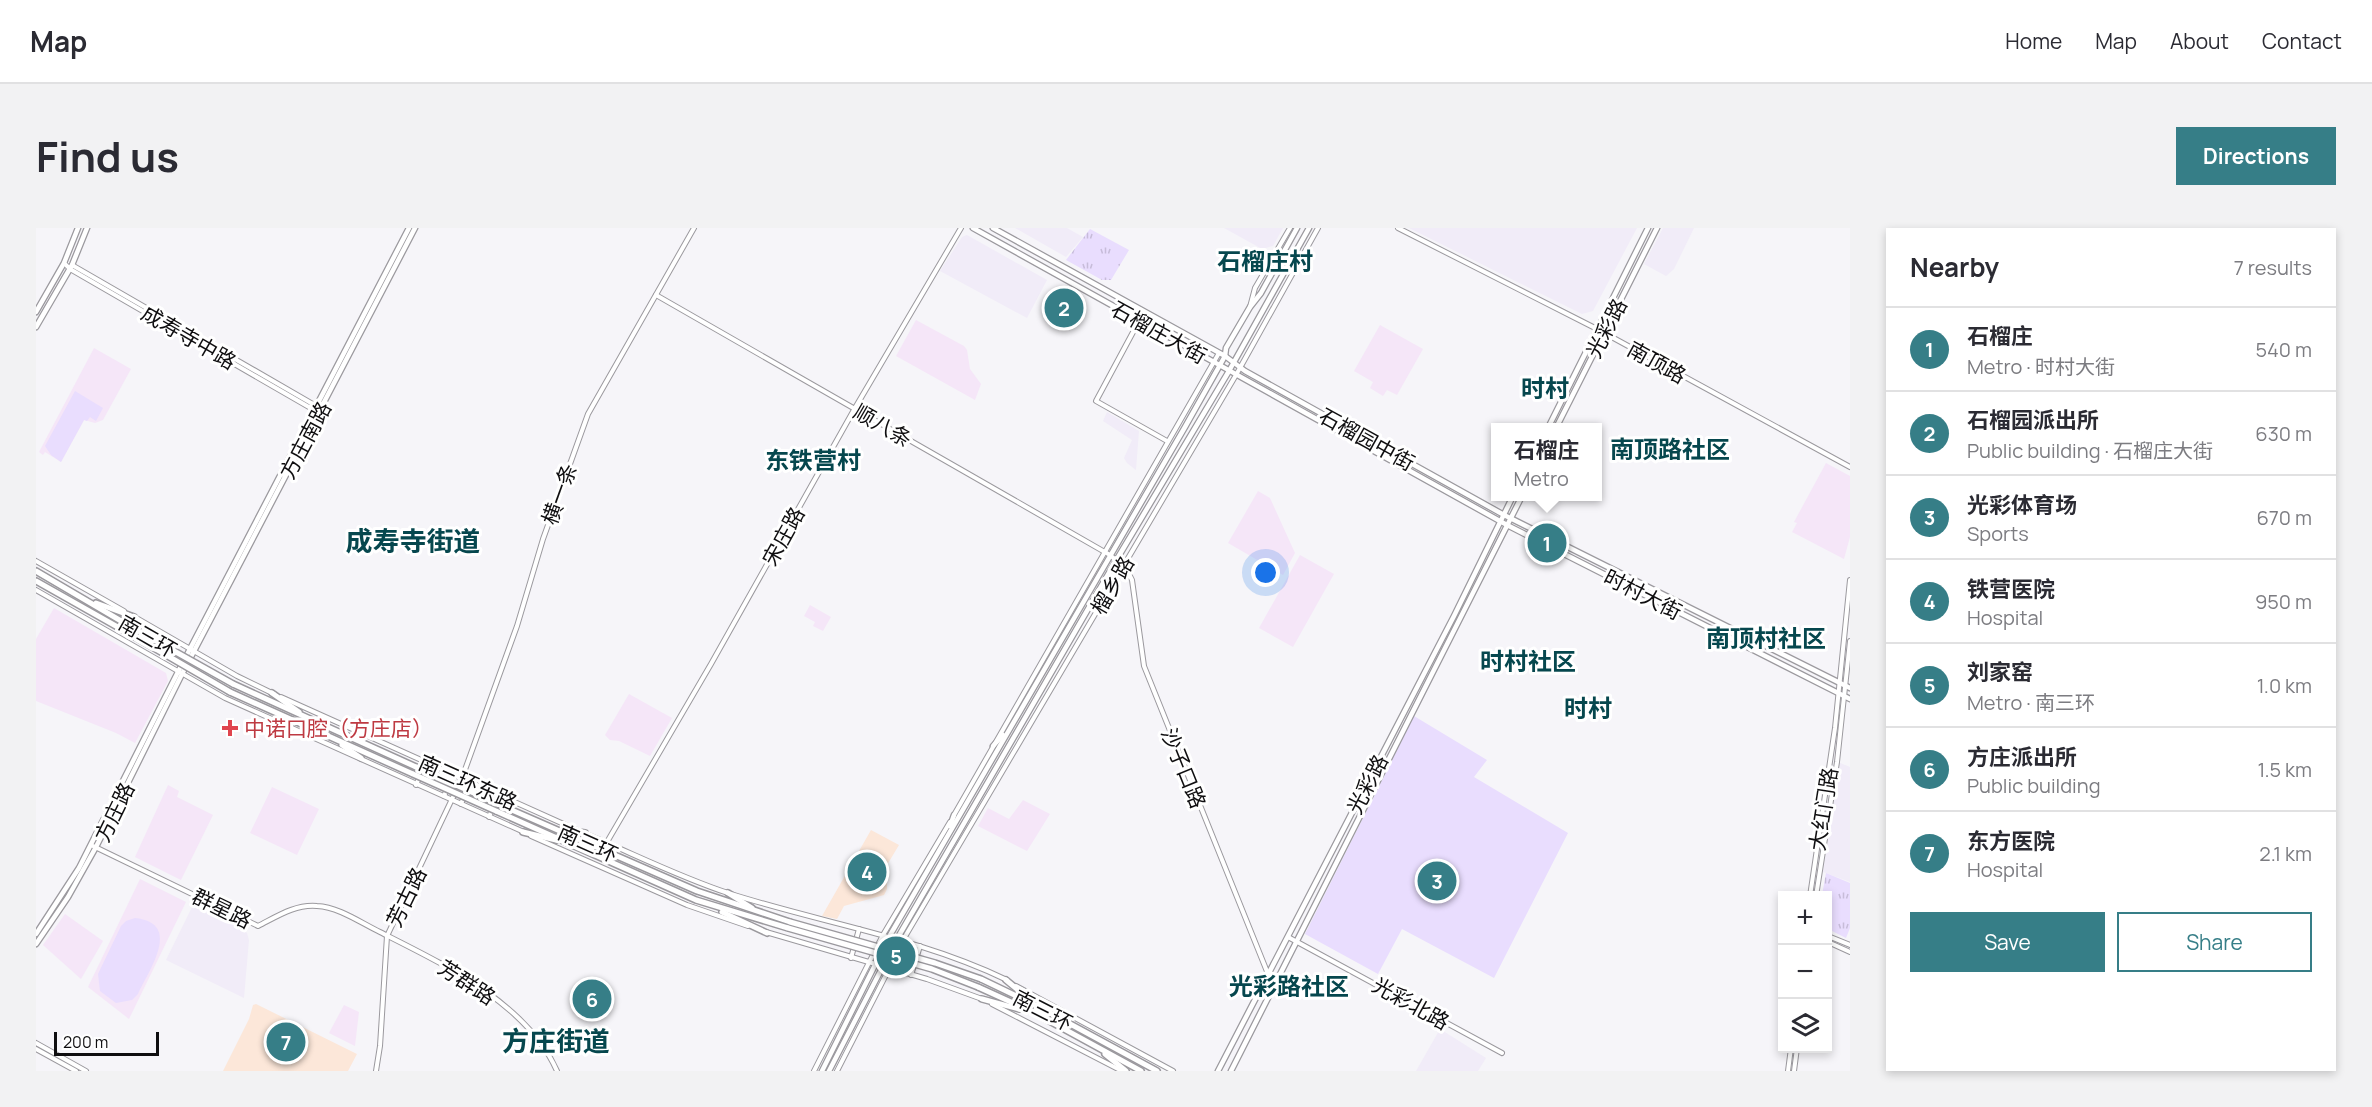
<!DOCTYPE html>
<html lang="en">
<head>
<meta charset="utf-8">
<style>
  :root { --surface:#fff; --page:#f2f2f3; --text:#2b2b33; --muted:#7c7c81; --line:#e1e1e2; --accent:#367e87 }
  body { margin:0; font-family:Manrope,"Noto Sans SC",sans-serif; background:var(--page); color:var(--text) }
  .controls { position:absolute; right:18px; bottom:18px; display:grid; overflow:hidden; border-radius:0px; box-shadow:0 3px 9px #0003 }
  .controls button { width:54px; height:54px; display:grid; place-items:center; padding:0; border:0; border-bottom:2px solid var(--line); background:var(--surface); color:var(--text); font:30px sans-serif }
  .scale { position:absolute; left:18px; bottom:15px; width:105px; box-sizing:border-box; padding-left:6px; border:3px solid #0f0e10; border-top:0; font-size:16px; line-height:21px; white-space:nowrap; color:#0f0e10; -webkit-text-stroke:4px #fff; paint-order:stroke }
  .you { position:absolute; left:1230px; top:345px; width:21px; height:21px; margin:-15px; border:4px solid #fff; border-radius:50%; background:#1a73e8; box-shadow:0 0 0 9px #1a73e833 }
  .badge { display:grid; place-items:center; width:39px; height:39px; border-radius:50%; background:var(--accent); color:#fff; font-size:20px; font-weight:700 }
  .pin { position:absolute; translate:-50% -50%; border:3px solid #fff; box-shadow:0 2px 6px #0006 }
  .popup { position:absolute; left:1455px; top:195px; width:111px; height:78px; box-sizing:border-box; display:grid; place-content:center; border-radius:0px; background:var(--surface); filter:drop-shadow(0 2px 4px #0005); font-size:20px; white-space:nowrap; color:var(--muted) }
  .popup b { font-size:22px; color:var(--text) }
  .popup::after { content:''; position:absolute; left:50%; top:100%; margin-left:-12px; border:12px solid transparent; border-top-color:var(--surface) }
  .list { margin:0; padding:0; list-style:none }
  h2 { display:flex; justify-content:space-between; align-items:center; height:78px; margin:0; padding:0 24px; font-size:26px }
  h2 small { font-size:20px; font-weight:400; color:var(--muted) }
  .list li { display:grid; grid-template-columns:39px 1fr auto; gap:18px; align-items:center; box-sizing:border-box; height:84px; padding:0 24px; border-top:2px solid var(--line) }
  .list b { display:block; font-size:22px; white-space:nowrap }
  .list p { margin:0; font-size:20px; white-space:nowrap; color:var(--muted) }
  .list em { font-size:20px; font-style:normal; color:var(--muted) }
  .actions { display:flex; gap:12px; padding:18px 24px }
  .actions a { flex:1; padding:14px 0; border:2px solid var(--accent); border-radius:0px; text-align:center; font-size:21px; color:var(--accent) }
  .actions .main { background:var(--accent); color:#fff }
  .icon { flex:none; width:33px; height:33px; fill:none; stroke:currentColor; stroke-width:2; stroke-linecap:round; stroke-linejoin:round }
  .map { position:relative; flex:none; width:1814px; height:843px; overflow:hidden; border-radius:0px }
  header { display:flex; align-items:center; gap:36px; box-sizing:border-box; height:84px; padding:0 30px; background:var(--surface); border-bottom:2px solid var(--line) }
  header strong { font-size:28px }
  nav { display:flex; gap:33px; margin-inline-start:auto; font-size:21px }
  .intro { display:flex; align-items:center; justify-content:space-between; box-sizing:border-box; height:144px; padding:0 36px }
  h1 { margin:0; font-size:42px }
  .button { padding:15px 27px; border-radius:0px; background:var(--accent); color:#fff; font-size:21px; font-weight:700 }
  main { display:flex; gap:36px; padding:0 36px }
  aside { flex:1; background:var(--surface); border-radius:0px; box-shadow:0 3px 9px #0003 }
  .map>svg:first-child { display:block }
  .built { fill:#f1ecf8 }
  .education { fill:#f5e6f8 }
  .medical { fill:#fce7d9 }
  .grass { fill:#e9ddfe }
  .park { fill:url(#park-tufts) }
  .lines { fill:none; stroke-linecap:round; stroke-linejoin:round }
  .minor-casing { stroke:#9b999e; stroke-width:6 }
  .major-casing { stroke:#9b999e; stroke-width:7 }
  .highway-casing { stroke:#9b999e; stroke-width:8 }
  .minor { stroke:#fff; stroke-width:4 }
  .major { stroke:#fff; stroke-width:4.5 }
  .highway { stroke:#fff; stroke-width:5 }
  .highway-bridge-casing { stroke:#9b999e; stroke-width:8; stroke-linecap:butt }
  .highway-bridge { stroke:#fff; stroke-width:5 }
  .health-dot { fill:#e0444e; stroke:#fff; stroke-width:2 }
  .labels { text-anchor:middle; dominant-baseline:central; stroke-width:6; stroke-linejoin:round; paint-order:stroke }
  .street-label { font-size:21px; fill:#0f0e10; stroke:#fff }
  .health-label { font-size:21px; fill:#be3a42; stroke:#fff; text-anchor:start }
  .quarter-label { font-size:24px; font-weight:bold; fill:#06474e; stroke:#fff }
  .district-label { font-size:27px; font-weight:bold; fill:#06474e; stroke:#fff }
</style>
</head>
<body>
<header>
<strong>Map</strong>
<nav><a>Home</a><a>Map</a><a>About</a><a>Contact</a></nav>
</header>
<div class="intro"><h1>Find us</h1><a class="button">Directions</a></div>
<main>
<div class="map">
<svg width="1814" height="843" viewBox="0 0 1814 843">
  <defs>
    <pattern id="park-tufts" width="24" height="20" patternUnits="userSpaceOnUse" patternTransform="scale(1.5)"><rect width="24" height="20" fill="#e9ddfe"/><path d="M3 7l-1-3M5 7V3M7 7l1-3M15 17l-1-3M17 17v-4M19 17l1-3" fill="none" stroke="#c7bcd9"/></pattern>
  </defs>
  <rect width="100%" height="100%" fill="#f6f5f9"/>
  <g class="built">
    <path d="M979,0H1031L1047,9L1030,29Z"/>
    <path d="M1188,0H1247L1237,18L1226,21Z"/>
    <path d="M1373,0H1601L1557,83L1546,86Z"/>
    <path d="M1627,0H1658L1638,41L1630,48L1608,36Z"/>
    <path d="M931,7L1011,52L991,90L904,43L926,9Z"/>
    <path d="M1071,184L1103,203L1100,242L1091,235L1088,230L1096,212L1067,193Z"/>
    <path d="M1804,535L1814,539V654L1787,644Z"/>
    <path d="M158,675L206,700L211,705L213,712L208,770L130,732Z"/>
    <path d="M1404,801L1450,830L1442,843H1380Z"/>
  </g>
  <g class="education">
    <path d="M880,92L928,118L931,122L934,141L945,156L939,172L860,128Z"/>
    <path d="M1344,97L1387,121L1361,167L1351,162L1347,168L1334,160L1337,154L1318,143Z"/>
    <path d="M58,120L95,141L67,192L59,195L48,192L25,234L9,224L7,227L3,224Z"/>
    <path d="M1790,235L1814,248V309L1808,331L1756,304L1761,295L1758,294Z"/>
    <path d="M1222,263L1234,270L1259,325L1247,347L1192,315Z"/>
    <path d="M1264,327L1298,346L1257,419L1223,400Z"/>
    <path d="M774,377L795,389L787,403L777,398L779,394L768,388Z"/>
    <path d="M18,380L130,445L132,453L99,515L80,505L0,473V411Z"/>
    <path d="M593,466L636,490L614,528L583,513L574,512L569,507Z"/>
    <path d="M132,557L143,563L141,569L177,587L145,652L99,629Z"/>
    <path d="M236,559L283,581L261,627L214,605Z"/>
    <path d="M987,572L1014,586L991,623L942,598L952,580L973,591Z"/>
    <path d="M104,651L150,674L93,791L52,759Z"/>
    <path d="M29,686L67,713L45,751L7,717Z"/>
    <path d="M308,777L323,784L319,818L293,805Z"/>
  </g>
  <g class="medical">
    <path d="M835,602L863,617L851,637V661L848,667L808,678L801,691L786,688Z"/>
    <path d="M220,776L321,826L312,843H187L213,791L217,777Z"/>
  </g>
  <g class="grass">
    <path d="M39,163L67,180L60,193L54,189L51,193L48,192L25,234L15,227L9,218Z"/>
    <path d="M1378,488L1451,532L1438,549L1532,605L1458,750L1366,701L1342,746L1269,706Z"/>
    <path d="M99,690C147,695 113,742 102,766L96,772L80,775L64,763L62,746L85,698L90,693Z"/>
  </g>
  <g class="park">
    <path d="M1054,1L1093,22L1075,52H1066L1030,32Z"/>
    <path d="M1790,645L1814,655V700L1810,710L1792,701V668L1786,667Z"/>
  </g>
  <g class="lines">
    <defs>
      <g id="minor">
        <path d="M1362,0L1561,101L1814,239"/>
        <path d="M28,35L34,41L278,182"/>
        <path d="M36,37L282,179"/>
        <path d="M620,67L1074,327L1091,342L1096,352L1108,438L1232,746"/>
        <path d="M1214,79L1219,60L1254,0"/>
        <path d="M1103,93L1060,173L1131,213"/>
        <path d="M0,333L88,383"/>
        <path d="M0,362L189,470L488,604"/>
        <path d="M97,388L201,448L238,466"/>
        <path d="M245,469L541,602"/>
        <path d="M380,557L390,534"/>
        <path d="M408,568L418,546"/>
        <path d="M425,576L434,554"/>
        <path d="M918,587L1183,125"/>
        <path d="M453,589L462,567"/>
        <path d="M548,605C596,625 643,649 692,665C785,695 882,709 971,752"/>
        <path d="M495,608L651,677L712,698"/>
        <path d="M571,614L675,436L819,180L925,0"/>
        <path d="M57,618L222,698C240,689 259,676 281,678C303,679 325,695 344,704C407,736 491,775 521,843"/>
        <path d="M1774,668L1799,500L1814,352"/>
        <path d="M1780,668L1801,534L1814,413"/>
        <path d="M730,704L891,751L946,771"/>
        <path d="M1792,708L1814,717"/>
        <path d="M1252,709L1466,825"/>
        <path d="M867,712L1200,147L1282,0"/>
        <path d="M1792,714L1814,724"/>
        <path d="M815,730L823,701"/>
        <path d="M875,747L884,718"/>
        <path d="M980,758L1137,843"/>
        <path d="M956,776L1086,843"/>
        <path d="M0,815L50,843"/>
        <path d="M0,821L40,843"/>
        <path d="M340,843L344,818L351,708L426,550L481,398L507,311L552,186L658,0"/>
        <path d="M778,843L847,707L914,594"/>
        <path d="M801,843L853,741"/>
        <path d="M1752,843L1755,820"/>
        <path d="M1758,843L1761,820"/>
      </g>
      <g id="major">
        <path d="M937,0L1471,297L1814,471"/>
        <path d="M957,0L1189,128L1209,143L1468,287L1814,460"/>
        <path d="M0,84L28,35L42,0"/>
        <path d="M0,99L36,37L51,0"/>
        <path d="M1512,200L1612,0"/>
        <path d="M1520,200L1621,0"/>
        <path d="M957,518L967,507"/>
        <path d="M914,598L918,587"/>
        <path d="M0,706L43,640L142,444L373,0"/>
        <path d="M0,716L32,669L60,619L146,446L379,0"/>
        <path d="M786,843L853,709L1149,199L1189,128L1190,120L1214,79L1225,65L1261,0"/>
        <path d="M793,843L861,711L1081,331L1193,143L1273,0"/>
        <path d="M1182,843L1418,388L1477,268"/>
        <path d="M1195,843L1486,268"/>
      </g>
      <g id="highway">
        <path d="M0,343L97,400"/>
        <path d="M0,353L94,406"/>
        <path d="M60,375L98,389"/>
        <path d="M197,456L380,539"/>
        <path d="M194,464L377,546"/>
        <path d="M236,465L263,484"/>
        <path d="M306,517L325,530"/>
        <path d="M462,576L661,663L754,694"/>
        <path d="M460,583L660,672L752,700"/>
        <path d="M528,602L549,605"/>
        <path d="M487,604L520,612"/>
        <path d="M692,665L716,680"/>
        <path d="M686,684L731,705"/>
        <path d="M945,751L1001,778L1121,843"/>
        <path d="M970,752L993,771"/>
        <path d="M942,759L997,784L1105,843"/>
        <path d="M946,771L983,781"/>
        <path d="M1069,826L1090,843"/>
      </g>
    </defs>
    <use href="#minor" class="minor-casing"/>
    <use href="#major" class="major-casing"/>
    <use href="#highway" class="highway-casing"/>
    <use href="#minor" class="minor"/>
    <use href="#major" class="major"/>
    <use href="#highway" class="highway"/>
    <defs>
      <g id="highway-bridge">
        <path d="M97,400L197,456"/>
        <path d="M94,406L194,464"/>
        <path d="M380,539L462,576"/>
        <path d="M377,546L460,583"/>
        <path d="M754,694L899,735L945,751"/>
        <path d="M752,700L896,741L942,759"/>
      </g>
    </defs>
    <use href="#highway-bridge" class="highway-bridge-casing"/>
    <use href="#highway-bridge" class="highway-bridge"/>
  </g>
  <path class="health-dot" d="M191 491h6v6h6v6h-6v6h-6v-6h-6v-6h6z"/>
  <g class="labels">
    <g class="street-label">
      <text transform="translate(1570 100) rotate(-63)">光彩路</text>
      <text transform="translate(1123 104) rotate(29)">石榴庄大街</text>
      <text transform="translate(153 109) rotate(30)">成寿寺中路</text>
      <text transform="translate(1621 134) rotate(29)">南顶路</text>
      <text transform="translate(847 197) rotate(30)">顺八条</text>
      <text transform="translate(1331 211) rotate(29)">石榴园中街</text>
      <text transform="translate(269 212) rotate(-62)">方庄南路</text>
      <text transform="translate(523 266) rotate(-70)">横一条</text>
      <text transform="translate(747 308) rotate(-61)">宋庄路</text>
      <text transform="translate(1076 357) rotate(-60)">榴乡路</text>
      <text transform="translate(1607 366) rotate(27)">时村大街</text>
      <text transform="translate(112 408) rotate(30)">南三环</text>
      <text transform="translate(1148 540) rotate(68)">沙子口路</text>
      <text transform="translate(432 554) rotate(24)">南三环东路</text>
      <text transform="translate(1331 556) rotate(-63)">光彩路</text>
      <text transform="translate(1787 581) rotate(-81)">大红门路</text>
      <text transform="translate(78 584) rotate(-64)">方庄路</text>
      <text transform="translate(552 615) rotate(24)">南三环</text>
      <text transform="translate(370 669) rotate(-64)">芳古路</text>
      <text transform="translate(186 680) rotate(26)">群星路</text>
      <text transform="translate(431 754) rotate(33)">芳群路</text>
      <text transform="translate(1375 775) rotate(29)">光彩北路</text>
      <text transform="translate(1007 782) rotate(27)">南三环</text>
    </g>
    <g class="health-label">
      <text x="208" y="500">中诺口腔（方庄店）</text>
    </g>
    <g class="quarter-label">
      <text x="1229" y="32">石榴庄村</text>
      <text x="1509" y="159">时村</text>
      <text x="1634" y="220">南顶路社区</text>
      <text x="777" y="231">东铁营村</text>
      <text x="1730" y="409">南顶村社区</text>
      <text x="1492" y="432">时村社区</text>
      <text x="1552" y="479">时村</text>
      <text x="1253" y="757">光彩路社区</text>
    </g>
    <g class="district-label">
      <text x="377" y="312">成寿寺街道</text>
      <text x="520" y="812">方庄街道</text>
    </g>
  </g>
</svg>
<div class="controls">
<button>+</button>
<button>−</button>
<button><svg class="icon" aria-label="layers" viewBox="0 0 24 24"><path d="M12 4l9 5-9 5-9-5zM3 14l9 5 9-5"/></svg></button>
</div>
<div class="scale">200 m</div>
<div class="you"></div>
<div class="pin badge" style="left:1511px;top:315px">1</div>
<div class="popup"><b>石榴庄</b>Metro</div>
<div class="pin badge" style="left:1028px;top:80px">2</div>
<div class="pin badge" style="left:1401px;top:653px">3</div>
<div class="pin badge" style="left:831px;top:644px">4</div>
<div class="pin badge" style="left:860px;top:728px">5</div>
<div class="pin badge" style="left:556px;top:771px">6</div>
<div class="pin badge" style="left:250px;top:814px">7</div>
</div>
<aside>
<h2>Nearby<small>7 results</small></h2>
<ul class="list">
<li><span class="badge">1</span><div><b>石榴庄</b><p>Metro · 时村大街</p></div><em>540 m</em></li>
<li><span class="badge">2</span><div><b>石榴园派出所</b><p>Public building · 石榴庄大街</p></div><em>630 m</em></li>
<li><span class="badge">3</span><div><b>光彩体育场</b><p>Sports</p></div><em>670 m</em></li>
<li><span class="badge">4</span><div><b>铁营医院</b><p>Hospital</p></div><em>950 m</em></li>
<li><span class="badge">5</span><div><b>刘家窑</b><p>Metro · 南三环</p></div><em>1.0 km</em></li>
<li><span class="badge">6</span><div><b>方庄派出所</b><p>Public building</p></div><em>1.5 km</em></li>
<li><span class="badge">7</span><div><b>东方医院</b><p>Hospital</p></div><em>2.1 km</em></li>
</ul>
<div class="actions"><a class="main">Save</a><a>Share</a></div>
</aside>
</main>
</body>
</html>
